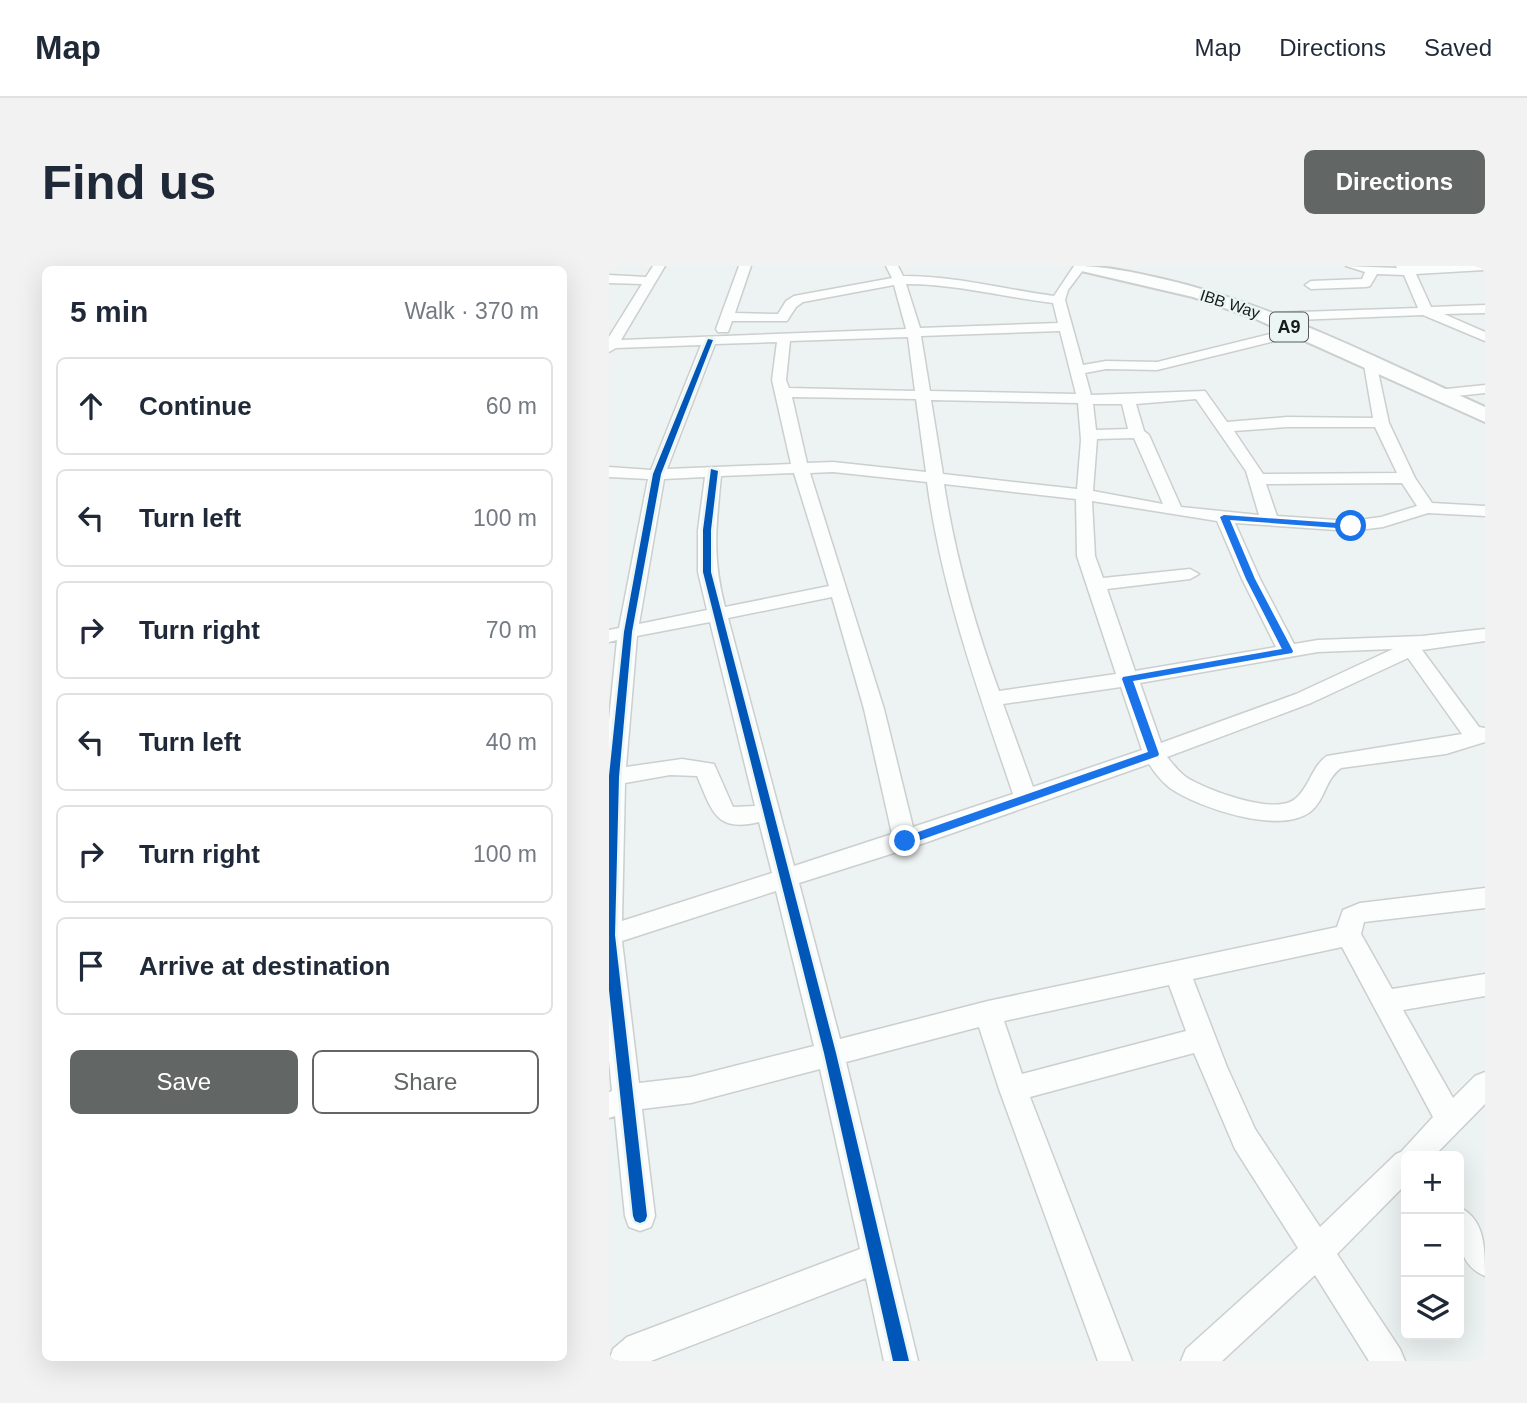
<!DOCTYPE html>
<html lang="en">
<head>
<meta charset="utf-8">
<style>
  :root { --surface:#fff; --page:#f2f2f3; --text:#1f2937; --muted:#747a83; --line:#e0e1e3; --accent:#626766 }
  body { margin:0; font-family:Helvetica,sans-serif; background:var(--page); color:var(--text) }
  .controls { position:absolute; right:21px; bottom:21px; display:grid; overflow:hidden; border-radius:10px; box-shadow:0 7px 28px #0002 }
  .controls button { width:63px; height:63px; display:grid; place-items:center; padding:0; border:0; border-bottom:2px solid var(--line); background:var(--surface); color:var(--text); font:35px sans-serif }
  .stop { position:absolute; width:21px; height:21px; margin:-16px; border:5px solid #1a73e8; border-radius:50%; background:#fff }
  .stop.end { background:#1a73e8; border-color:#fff; box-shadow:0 2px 7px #0008 }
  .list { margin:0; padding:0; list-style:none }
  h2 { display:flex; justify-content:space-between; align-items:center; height:91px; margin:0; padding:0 28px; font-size:30px }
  h2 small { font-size:23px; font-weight:400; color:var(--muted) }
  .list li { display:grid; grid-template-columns:46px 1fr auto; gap:21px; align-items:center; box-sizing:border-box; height:98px; margin:0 14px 14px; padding:0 14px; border:2px solid var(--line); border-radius:10px }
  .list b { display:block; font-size:26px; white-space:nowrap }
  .list em { font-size:23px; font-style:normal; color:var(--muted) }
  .actions { display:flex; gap:14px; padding:21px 28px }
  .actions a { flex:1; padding:16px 0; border:2px solid var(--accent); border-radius:10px; text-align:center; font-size:24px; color:var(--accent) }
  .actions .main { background:var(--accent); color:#fff }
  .icon { flex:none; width:38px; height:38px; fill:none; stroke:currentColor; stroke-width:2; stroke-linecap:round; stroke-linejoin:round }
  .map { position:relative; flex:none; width:876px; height:1095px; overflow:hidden; border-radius:10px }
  header { display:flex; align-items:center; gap:42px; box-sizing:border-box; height:98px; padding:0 35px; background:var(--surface); border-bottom:2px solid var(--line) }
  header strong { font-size:33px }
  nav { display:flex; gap:38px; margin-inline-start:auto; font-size:24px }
  .intro { display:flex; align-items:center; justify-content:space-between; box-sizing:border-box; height:168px; padding:0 42px }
  h1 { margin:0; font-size:49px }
  .button { padding:18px 32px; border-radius:10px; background:var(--accent); color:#fff; font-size:24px; font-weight:700 }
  main { display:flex; gap:42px; padding:0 42px }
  aside { flex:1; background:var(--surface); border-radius:10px; box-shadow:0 7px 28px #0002 }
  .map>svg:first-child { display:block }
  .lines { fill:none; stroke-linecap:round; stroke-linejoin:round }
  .minor-casing { stroke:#cbcfce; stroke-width:3 }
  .highway-casing { stroke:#cbcfce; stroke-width:4 }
  .minor { fill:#fcfdfd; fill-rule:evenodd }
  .highway { fill:#fcfdfd; fill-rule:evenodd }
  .cycleway-casing { stroke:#ebf5f4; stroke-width:5 }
  .cycleway { fill:#0057b8; fill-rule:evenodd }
  .route { fill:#1a73e8 }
  .labels { text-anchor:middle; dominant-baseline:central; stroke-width:5; stroke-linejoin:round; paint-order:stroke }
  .far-street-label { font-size:16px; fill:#171b1a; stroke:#ebf5f4 }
  .shield { fill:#ebf5f4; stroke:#575c5b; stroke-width:2 }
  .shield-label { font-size:18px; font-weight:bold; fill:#171b1a }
</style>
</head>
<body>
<header>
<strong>Map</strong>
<nav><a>Map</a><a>Directions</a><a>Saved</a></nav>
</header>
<div class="intro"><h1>Find us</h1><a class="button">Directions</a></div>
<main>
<aside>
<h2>5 min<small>Walk · 370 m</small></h2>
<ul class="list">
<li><svg class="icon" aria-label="ahead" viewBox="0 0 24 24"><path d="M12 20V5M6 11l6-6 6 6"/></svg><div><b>Continue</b></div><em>60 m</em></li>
<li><svg class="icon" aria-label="left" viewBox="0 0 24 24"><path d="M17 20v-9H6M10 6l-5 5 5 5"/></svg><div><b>Turn left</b></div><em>100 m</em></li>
<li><svg class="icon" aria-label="right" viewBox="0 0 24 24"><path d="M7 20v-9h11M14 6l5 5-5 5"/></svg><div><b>Turn right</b></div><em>70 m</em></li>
<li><svg class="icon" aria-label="left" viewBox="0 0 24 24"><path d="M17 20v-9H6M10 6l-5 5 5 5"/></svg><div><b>Turn left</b></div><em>40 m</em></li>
<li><svg class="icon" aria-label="right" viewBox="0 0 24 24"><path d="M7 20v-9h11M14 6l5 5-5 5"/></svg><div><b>Turn right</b></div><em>100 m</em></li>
<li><svg class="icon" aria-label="arrive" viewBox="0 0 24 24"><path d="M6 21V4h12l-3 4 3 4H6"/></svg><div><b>Arrive at destination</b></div></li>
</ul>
<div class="actions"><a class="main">Save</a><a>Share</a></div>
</aside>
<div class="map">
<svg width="876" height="1095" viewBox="0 0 876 1095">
  <rect width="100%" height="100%" fill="#edf3f2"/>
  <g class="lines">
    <defs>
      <g id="minor">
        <path d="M44,0H56L12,74L297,63L285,19L194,36L187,41L178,55H123L119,66H109L107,63L130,0H142L126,47L169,48L177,35L185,30L283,12L277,0H289L294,10C346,10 394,23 445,30L465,0H477L459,24L456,34L474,99L497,95L548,96L689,61L694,62V68L548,104L497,103L476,107L482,129L596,125L618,156L678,151L764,152L755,99L757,96H767L780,157L806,212L823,237L876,240V250L819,247L774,261L742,265L626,257L651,313L685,378L709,374L813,370L876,363V375L813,384L870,461L876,462V476L837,488L732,502C716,513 716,535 701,546C670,569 590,542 561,522C553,516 546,507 540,498L304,581L190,617L231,773L379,735L728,661L734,644L751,637L876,622V642L755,656L752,668L783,723L876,708V730L794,744L844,832L866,810L876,806V838L825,890H797V918L728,988L791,1083L796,1095H760L706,1009L613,1095H572L577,1083L689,982L626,883L585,787L421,831L523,1095H489L390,823L370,761L237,796L309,1095H275L257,1012L42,1095H0L4,1083L18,1071L251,983L211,803L82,837L33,843L46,950L42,961L31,965L20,961L16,950L6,850L0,852V826L3,825L0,794V454L8,374L0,376V364L10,362L39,213L0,211V201L42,204L92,79L7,82L0,86V71L33,18L0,17V9L37,11ZM297,18C347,18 395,31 444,37L449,57L311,62ZM451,65L467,128L321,125L312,70ZM299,71L306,125L180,122L177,114L181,75ZM168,76L163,114L182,198L58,203L106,78ZM183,131L307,133L317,206L224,196L198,197ZM587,133L637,205L650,249L572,241L540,169L535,165L527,138ZM322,134L469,137L472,174L468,223L334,208ZM484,138H513L519,163L487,164ZM678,161H766L788,207L654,208L625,165ZM525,172L554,238L484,225L488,173ZM224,206L318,216C333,326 369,424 404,528L304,561L275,443L201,207ZM185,207L220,320L116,341C103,291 107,261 112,210ZM96,211L89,264V306L98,344L30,358L55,213ZM793,217L808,240L772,251L742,255L668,250L657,218ZM335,218L467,233L468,290L507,408L390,425C365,357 346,289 335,218ZM483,235L608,255L633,313L667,381L526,405L498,323L581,313L590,308L581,303L494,312L486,290ZM223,331L255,443L283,568L185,600L119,352ZM101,356L146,540L124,541L105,498L73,493L17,501L28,370ZM784,383L687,428L552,477L531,417L709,386ZM799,392L853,468L718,490C702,501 701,521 686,533C666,550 597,524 577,511C570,506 564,498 558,491L702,437ZM512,421L533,484L424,521L394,438ZM61,509L88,510C103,544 106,567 150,556L163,607L13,655L16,517ZM167,625L205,780L82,811L30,817L13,675ZM733,681L824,851L792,886L787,888L711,961L646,863L618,801L584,713ZM560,719L577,765L413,808L395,755Z"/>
        <path d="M737,0L788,2L787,0H876L875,4L807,8L822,41L876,39V47L835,48L876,66V75L814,49L660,55L653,51L660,47L809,42L795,9L768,8L761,20L757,21L702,23L696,19L702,15L753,13L756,6Z"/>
        <path d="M876,119V127L828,132L821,128L828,124Z"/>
        <path d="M850,941C876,953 876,982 876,1010C847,998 849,968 850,941Z"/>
      </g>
      <path id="highway" d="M465,0C496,0 524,6 554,13C667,39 771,94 876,141V156L647,53L584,31L468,4Z"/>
    </defs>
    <use href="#minor" class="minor-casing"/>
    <use href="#highway" class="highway-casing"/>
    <use href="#minor" class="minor"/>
    <use href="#highway" class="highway"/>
    <defs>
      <g id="cycleway">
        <path d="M99,73L104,74L52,208L23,366L10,511L6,669L38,950L36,955L31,957L26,955L24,950L0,724V510L15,366L44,208Z"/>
        <path d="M102,203L109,205L102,264V306L227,787L300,1095H284L215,787L94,306V264Z"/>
      </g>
    </defs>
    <use href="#cycleway" class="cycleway-casing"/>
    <use href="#cycleway" class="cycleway"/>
  </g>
  <path class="route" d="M615,249L742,258L746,260L742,263L621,254L646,313L684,385L683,387L524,415L550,488L549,490L300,578H292V572L539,486L513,413L514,411L673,383L637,313L611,251Z"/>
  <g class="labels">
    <g class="far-street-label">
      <text transform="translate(621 38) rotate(18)">IBB Way</text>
    </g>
    <rect class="shield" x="661" y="46.5" width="38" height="29" rx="5"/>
    <g class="shield-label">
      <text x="680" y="61">A9</text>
    </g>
  </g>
</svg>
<div class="controls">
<button>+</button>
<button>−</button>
<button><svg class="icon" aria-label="layers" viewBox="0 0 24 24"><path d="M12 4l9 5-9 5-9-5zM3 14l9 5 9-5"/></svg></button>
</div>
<div class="stop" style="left:742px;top:260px"></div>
<div class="stop end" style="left:296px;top:575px"></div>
</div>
</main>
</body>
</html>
